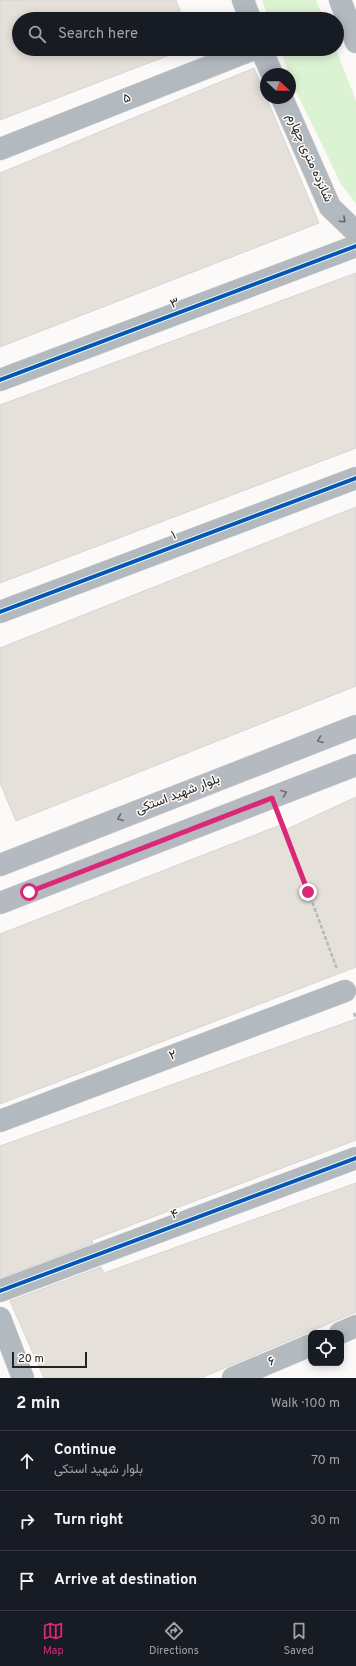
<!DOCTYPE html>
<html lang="en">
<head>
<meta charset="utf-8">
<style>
  :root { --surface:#171b24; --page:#242831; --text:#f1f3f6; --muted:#9ea1a6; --line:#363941; --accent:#db2777 }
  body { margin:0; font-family:Overpass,Vazirmatn,sans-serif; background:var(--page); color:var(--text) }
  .controls { position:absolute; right:12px; bottom:12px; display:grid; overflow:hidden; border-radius:8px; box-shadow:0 2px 10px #0003 }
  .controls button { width:36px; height:36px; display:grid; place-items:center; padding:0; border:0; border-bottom:1px solid var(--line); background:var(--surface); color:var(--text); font:20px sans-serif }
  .compass { position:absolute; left:260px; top:68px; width:36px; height:36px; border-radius:50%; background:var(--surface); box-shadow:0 2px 10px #0003; rotate:111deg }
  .scale { position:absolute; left:12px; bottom:10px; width:75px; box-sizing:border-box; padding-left:4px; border:2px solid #242321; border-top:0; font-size:11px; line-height:14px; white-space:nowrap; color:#242321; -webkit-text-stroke:3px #fdfaf7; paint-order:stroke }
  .stop { position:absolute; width:12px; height:12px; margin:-9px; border:3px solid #db2777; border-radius:50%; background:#fff }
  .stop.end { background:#db2777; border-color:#fff; box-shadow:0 1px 4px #0008 }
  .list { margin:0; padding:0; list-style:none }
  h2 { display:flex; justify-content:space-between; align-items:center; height:52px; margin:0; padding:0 16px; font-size:17px }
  h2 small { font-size:13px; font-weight:400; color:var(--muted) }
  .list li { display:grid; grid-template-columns:26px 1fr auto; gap:12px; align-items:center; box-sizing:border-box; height:60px; padding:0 16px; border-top:1px solid var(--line) }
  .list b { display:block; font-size:15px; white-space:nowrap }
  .list p { margin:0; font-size:13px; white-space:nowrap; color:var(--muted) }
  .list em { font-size:13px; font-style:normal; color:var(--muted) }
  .icon { flex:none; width:22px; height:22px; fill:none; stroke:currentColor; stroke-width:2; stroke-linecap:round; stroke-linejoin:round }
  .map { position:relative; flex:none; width:356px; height:1378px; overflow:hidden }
  .search { position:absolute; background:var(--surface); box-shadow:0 2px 10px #0003; left:12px; right:12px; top:12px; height:44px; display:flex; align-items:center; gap:10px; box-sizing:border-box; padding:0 14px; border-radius:22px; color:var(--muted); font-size:15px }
  .sheet { height:232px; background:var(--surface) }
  nav { display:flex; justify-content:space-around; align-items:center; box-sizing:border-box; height:56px; border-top:1px solid var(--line); background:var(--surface); font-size:11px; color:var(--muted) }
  nav a { display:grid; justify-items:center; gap:2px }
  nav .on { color:var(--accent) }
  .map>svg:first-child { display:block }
  .green { fill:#dcf3d3 }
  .building { fill:#e6e0da; stroke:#d6d5d4 }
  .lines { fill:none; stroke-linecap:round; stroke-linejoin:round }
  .minor-casing { stroke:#d9d8d6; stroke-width:23 }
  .major-casing { stroke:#d9d8d6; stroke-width:23 }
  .path { stroke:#b5b9bc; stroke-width:2.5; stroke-dasharray:4 2; stroke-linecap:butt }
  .minor { stroke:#b2b9bf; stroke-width:22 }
  .major { stroke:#b5bac0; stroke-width:22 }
  .cycleway-casing { stroke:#fdfaf7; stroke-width:6 }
  .cycleway { stroke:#0057b8; stroke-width:4 }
  .oneway { stroke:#646668 }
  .oneway2 { stroke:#6c6e70 }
  .route { stroke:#db2777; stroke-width:5 }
  .labels { text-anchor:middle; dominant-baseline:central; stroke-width:3; stroke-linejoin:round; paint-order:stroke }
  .street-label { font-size:13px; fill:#242321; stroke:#fdfaf7 }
</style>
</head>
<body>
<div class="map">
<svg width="356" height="1378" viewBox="0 0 356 1378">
  <rect width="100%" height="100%" fill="#fcfaf8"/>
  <g class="green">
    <path d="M262,0H316L324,19H269Z"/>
    <path d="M280,49H336L356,101V204L341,184L291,81L290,74H289Z"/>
  </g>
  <g class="building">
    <path d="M0,0H176L183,19H19V49H185L0,120Z"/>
    <path d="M254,68L319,223L0,347V173Z"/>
    <path d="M356,273V448L0,583V405Z"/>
    <path d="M356,507V686L16,821L0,783V648Z"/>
    <path d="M356,797V967L0,1104V934L283,824L285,830Z"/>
    <path d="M356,1019V1140L92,1240L93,1243L0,1278V1146Z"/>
    <path d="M356,1183V1312L201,1378H44L10,1301L101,1267L104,1273Z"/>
  </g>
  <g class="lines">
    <defs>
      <g id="minor">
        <path d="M243,0L250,19"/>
        <path d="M340,0L356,42"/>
        <path d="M261,49L272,74"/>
        <path d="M282,98L330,207L356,232"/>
        <path d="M0,149L254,49"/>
        <path d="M0,380L356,246"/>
        <path d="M0,612L356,478"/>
        <path d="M0,1121L345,991"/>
        <path d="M0,1291L356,1158"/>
        <path d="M0,1318L23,1378"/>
        <path d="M340,1333L356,1326"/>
        <path d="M233,1378L311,1345"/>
      </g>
      <g id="major">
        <path d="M0,865L356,726"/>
        <path d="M0,903L356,765"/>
      </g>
    </defs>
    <use href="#minor" class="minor-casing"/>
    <use href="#major" class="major-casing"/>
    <g class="path">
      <path d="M281,818L337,969"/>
      <path d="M354,1013L356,1019"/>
    </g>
    <use href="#minor" class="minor"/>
    <use href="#major" class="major"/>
    <defs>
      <g id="cycleway">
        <path d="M0,380L356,246"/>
        <path d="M0,612L356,478"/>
        <path d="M0,1291L356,1158"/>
      </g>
    </defs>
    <use href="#cycleway" class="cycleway-casing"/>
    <use href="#cycleway" class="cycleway"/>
  </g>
  <defs><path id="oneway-chevron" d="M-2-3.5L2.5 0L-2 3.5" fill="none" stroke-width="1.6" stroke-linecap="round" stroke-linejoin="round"/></defs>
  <use class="oneway" href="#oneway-chevron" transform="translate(343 220) rotate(43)"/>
  <g class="oneway2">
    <use href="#oneway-chevron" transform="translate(320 740) rotate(159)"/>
    <use href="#oneway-chevron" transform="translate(284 793) rotate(-21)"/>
    <use href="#oneway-chevron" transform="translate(120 818) rotate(159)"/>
  </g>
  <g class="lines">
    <path class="route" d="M29,892L272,798L308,892"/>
  </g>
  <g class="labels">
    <g class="street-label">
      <text transform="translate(127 99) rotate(-21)">۵</text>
      <text transform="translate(309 158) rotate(66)">شانزده متری چهارم</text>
      <text transform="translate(175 304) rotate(-21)">۳</text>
      <text transform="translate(174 536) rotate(-21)">۱</text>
      <text transform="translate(178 795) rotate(-21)">بلوار شهید استکی</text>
      <text transform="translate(173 1056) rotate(-21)">۲</text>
      <text transform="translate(175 1215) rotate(-20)">۴</text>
      <text transform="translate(272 1362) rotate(-23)">۶</text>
    </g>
  </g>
</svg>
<div class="controls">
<button><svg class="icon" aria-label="locate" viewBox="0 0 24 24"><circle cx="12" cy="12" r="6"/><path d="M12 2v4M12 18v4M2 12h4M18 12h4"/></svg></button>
</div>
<svg class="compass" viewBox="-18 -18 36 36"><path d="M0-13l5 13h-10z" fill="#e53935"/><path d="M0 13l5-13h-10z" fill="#9ea1a6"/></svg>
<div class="scale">20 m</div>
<div class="stop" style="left:29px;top:892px"></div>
<div class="stop end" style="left:308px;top:892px"></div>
<div class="search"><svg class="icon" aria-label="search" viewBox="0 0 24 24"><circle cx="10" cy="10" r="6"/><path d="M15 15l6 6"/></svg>Search here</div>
</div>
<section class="sheet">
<h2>2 min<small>Walk · 100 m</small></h2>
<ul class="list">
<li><svg class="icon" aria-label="ahead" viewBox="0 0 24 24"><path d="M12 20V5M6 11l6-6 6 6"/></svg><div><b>Continue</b><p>بلوار شهید استکی</p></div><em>70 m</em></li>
<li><svg class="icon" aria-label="right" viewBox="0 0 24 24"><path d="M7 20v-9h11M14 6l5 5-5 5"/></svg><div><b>Turn right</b></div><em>30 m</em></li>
<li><svg class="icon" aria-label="arrive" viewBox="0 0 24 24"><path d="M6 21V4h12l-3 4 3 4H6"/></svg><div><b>Arrive at destination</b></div></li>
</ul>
</section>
<nav>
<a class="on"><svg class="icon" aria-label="map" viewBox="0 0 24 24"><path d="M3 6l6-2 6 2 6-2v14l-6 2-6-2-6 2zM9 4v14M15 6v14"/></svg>Map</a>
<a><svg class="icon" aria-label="directions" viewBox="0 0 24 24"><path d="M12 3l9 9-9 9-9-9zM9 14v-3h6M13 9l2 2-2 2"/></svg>Directions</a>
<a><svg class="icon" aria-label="saved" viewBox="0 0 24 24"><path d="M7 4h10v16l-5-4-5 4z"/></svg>Saved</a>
</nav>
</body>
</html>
